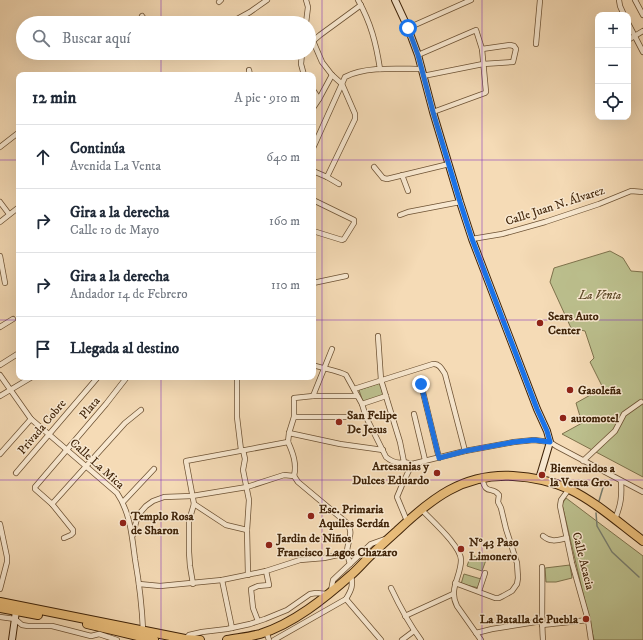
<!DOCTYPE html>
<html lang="es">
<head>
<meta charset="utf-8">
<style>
  :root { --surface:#fff; --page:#f2f2f3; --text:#1f2937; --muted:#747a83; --line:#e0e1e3 }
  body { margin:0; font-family:"IM FELL DW Pica",serif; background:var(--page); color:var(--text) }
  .controls { position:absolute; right:12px; top:12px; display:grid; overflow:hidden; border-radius:8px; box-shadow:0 4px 16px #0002 }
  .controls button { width:36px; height:36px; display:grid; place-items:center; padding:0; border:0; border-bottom:1px solid var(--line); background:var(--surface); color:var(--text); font:20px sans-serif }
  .stop { position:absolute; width:12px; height:12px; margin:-9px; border:3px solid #1a73e8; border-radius:50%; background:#fff }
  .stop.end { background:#1a73e8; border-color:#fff; box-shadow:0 1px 4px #0008 }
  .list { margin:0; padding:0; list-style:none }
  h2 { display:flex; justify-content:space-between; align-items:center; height:52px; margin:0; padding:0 16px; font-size:17px }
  h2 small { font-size:13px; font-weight:400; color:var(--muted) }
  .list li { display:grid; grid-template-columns:26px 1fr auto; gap:12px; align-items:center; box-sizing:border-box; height:64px; padding:0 16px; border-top:1px solid var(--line) }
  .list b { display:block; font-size:15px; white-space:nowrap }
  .list p { margin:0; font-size:13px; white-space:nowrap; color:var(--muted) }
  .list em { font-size:13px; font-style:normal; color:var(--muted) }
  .icon { flex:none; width:22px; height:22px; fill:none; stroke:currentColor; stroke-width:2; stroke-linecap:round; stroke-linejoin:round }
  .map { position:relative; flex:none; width:643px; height:640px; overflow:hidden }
  .search { position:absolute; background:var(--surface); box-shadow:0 4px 16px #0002; left:16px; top:16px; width:300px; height:44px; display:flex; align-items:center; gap:10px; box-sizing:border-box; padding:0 14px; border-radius:22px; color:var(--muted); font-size:15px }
  .panel { position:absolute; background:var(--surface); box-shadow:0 4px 16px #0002; left:16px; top:72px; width:300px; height:308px; border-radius:8px }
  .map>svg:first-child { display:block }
  .green { fill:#bcc08e; stroke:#7e724c }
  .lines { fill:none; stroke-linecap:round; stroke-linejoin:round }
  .stream { stroke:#787e70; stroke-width:1.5 }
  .street-casing { stroke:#6d5234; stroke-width:6 }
  .secondary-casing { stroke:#402409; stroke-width:8 }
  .highway-casing { stroke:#402409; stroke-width:10 }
  .street { stroke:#f8e8d0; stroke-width:4.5 }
  .secondary { stroke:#f8e8d0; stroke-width:6 }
  .highway { stroke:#eabe7b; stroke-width:8 }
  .route { stroke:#1a73e8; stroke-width:5 }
  .grid { fill:none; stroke:#7b2cbf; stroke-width:1; stroke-opacity:0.55 }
  .poi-dot { fill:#8f2418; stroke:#f8e8d0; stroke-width:1.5 }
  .labels { text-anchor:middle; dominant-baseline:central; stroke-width:3; stroke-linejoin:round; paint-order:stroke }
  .street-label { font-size:12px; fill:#402409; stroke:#f8e8d0 }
  .park-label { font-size:12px; font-style:italic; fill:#5f4b2a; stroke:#f8e8d0 }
  .poi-label { font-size:12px; font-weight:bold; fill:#402409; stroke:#f8e8d0; text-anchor:start }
</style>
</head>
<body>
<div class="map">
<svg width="643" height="640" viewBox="0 0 643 640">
  <rect width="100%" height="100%" fill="#f5dbb6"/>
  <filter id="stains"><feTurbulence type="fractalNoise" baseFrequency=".005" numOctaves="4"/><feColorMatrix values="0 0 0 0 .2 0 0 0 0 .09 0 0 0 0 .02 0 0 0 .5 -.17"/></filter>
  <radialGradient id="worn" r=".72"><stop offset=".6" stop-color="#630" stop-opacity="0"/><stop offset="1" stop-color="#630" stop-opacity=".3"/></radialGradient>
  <g class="green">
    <path d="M610,251L623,258L631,271L643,272V477L562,434L582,423L576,403L603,388L590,362L594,358L585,331L571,328L550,282L554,268Z"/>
    <path d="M380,383L383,395L363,402L359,390Z"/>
    <path d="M566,498L643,556V640H594L562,504Z"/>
    <path d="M471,555L486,560L482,571L467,566Z"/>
    <path d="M570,565L572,578L556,582H546L545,568Z"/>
    <path d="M464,574L481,579L479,588L461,584Z"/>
  </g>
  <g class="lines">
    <g class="stream">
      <path d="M599,501L604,484"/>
      <path d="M596,513L597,526L612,552L639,577"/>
    </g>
    <defs>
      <g id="street">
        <path d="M306,0L308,7L306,23"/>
        <path d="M358,0C371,23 376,43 380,69"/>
        <path d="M619,0L620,6L624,15"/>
        <path d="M635,0L643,15"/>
        <path d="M219,2L221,0"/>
        <path d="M142,16L147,23"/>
        <path d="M196,20L197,23"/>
        <path d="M230,23L250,12L267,0"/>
        <path d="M628,23L643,52"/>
        <path d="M408,28L471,0"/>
        <path d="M628,40L643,31"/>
        <path d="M313,41L322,62L332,75L342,84L355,114V119L327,177"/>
        <path d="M309,42L313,41L320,35L361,5"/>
        <path d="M536,44L540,0"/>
        <path d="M302,53L301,64L304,75"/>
        <path d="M418,55L476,30L482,49L486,92L485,93L433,112"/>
        <path d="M249,70L250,75"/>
        <path d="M423,76L483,64L513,62L516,49L514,46L510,45L482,49"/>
        <path d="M313,90L319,99"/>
        <path d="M313,108L319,99L332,75"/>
        <path d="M0,147L18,133"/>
        <path d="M313,148L345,77C366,66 399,69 422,69"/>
        <path d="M374,167L383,178L387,179L449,164"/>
        <path d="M313,171L327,177L339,184"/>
        <path d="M402,175L408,191"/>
        <path d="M313,200L352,219L354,220V223L344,239L342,240L313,231"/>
        <path d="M0,202L9,214"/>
        <path d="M400,215L408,212L460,202"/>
        <path d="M0,222L19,207"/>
        <path d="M472,239L502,234L545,222L599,204L631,191L643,192"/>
        <path d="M0,256L5,283"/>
        <path d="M313,283L346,276"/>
        <path d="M0,327L13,319"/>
        <path d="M378,336L381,380L400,442L404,462L412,464"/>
        <path d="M0,365L19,353"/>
        <path d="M313,365C321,368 340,371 346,375L362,404L366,417L386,457C392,462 397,464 404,462"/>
        <path d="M0,375L31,419L117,493C130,512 132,536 135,559C139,582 142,606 143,630"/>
        <path d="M237,377V417L241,450"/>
        <path d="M421,384L439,458"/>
        <path d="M354,389L433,364C439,363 442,369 445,374L465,451"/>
        <path d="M0,396L32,377"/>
        <path d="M313,396L332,349"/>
        <path d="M362,404L386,396"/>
        <path d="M414,414L425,460"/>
        <path d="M294,417H366"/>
        <path d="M289,433L340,444L383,450"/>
        <path d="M288,442L289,433L294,417V398L313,396H357"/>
        <path d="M288,442C293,453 297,464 294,476"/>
        <path d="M243,450L245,459L243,470L249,500L247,530L248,575"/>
        <path d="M0,454L31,419"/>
        <path d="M583,461L615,431L624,414L641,402"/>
        <path d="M16,473L98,377"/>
        <path d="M294,476L298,482L347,523C354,532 348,540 347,551C347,555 349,560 350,564"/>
        <path d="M569,489L561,500L560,506L572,563L588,620L591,640"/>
        <path d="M123,502L154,469"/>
        <path d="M52,504L125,423L141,410"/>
        <path d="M194,504L226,525L247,530"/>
        <path d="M421,509C431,520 461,546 461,560C461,577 448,589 457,606L481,640"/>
        <path d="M615,519C621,505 622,496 621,481"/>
        <path d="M407,521L397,497L402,485L412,464L465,451L514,442L534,440L550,442L556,446L643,492"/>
        <path d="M0,524L7,557V562L0,589"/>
        <path d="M133,535L136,522L139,514L146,506L153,501L164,497L192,496L247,487L284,475L294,476"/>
        <path d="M543,536C551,543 558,540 567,538"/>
        <path d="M64,538L71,535L73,533V530L52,504L35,489V487L106,404L127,377"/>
        <path d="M542,567C543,591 541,616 543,640"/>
        <path d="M222,580L232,628"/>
        <path d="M455,583L495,598H499L503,596L512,591L517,584L518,578L517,563L506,529L501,508L498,502L499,495C492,485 486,497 482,478"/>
        <path d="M139,584L160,586L222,580L266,571L300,560L324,558L347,553"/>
        <path d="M193,584L190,566L189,552V521L194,504L186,461L288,442"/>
        <path d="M391,588C400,607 409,624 421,640"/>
        <path d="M331,591L333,580L371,544L385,539"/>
        <path d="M479,591L485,573"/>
        <path d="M346,599L381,640"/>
        <path d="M346,599C352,589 353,586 351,575"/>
        <path d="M405,616L453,594"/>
        <path d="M0,617L15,619L22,625L28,626H52L91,636L99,634L117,640"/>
        <path d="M258,621L253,608L251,589L258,586L269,585L266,571"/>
        <path d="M542,625L588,620"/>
        <path d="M266,631L269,640"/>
        <path d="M476,633L492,629L542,621"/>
        <path d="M185,639L189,635L202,632L227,629L250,624L265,619L287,610L310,594L316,593L327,594"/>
        <path d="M274,640L346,599"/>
        <path d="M402,640L414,631"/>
      </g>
      <g id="secondary">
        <path d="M395,0L408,28L418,55L433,112L460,202L472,239L537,409L547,431L550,442L539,479"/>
        <path d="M12,640L16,611"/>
      </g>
      <g id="highway">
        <path d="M0,602L185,639L200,640"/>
        <path d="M0,608L38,615"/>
        <path d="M87,624L154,640"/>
        <path d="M227,640C238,638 249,637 260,634C293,624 325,598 351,575C357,570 362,564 368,558C377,549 387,540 397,531C431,499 463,473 513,476C532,477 551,481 569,489C596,502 619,523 643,541"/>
      </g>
    </defs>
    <use href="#street" class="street-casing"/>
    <use href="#secondary" class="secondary-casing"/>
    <use href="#highway" class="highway-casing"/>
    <use href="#street" class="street"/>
    <use href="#secondary" class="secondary"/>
    <use href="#highway" class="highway"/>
  </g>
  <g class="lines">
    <path class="route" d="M408,28L418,55L433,112L460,202L472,239L537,409L547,431L550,442L534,440L514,442L465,451L439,458L421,384"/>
  </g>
  <path class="grid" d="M161,0V23M322,0V640M482,0V640M161,53V75M0,160H19M313,160H643M0,320H19M313,320H643M161,377V640M0,480H643"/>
  <g class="poi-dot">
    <circle cx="540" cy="323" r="4"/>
    <circle cx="570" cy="390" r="4"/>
    <circle cx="563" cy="418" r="4"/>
    <circle cx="339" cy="422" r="4"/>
    <circle cx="437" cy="473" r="4"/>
    <circle cx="542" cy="475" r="4"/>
    <circle cx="311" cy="516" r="4"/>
    <circle cx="123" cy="523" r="4"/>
    <circle cx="269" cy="545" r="4"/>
    <circle cx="461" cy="549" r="4"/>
    <circle cx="586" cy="619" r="4"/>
  </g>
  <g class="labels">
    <g class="street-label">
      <text transform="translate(555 206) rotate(-18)">Calle Juan N. Álvarez</text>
      <text transform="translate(90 408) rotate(-50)">Plata</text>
      <text transform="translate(42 427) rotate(-50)">Privada Cobre</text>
      <text transform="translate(97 464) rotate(42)">Calle La Mica</text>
      <text transform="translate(583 561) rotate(76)">Calle Acacia</text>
    </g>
    <g class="park-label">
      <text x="600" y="295">La Venta</text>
    </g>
    <g class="poi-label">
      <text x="548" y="316">Sears Auto<tspan x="548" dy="14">Center</tspan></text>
      <text x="578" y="390">Gasoleña</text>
      <text x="347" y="415">San Felipe<tspan x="347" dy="14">De Jesus</tspan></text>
      <text x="571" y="418">automotel</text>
      <text x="429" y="466" text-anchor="end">Artesanias y<tspan x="429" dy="14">Dulces Eduardo</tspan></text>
      <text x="550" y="468">Bienvenidos a<tspan x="550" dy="14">la Venta Gro.</tspan></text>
      <text x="319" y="509">Esc. Primaria<tspan x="319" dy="14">Aquiles Serdán</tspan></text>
      <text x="131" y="516">Templo Rosa<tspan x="131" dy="14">de Sharon</tspan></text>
      <text x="277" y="538">Jardin de Niños<tspan x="277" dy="14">Francisco Lagos Chazaro</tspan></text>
      <text x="469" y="542">N°43 Paso<tspan x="469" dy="14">Limonero</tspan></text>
      <text x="578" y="619" text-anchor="end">La Batalla de Puebla</text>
    </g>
  </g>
  <rect width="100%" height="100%" filter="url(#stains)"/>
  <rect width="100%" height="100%" fill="url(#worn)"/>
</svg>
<div class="controls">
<button>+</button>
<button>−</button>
<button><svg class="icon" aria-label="locate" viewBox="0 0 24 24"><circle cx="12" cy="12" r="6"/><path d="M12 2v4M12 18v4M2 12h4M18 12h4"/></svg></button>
</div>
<div class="stop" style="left:408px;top:28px"></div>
<div class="stop end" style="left:421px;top:384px"></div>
<div class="search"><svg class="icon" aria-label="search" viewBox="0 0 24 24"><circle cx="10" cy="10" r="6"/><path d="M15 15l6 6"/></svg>Buscar aquí</div>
<section class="panel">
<h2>12 min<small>A pie · 910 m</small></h2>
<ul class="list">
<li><svg class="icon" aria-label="ahead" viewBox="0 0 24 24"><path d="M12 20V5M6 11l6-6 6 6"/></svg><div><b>Continúa</b><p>Avenida La Venta</p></div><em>640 m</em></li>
<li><svg class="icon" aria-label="right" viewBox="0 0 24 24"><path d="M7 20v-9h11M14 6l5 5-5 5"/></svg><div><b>Gira a la derecha</b><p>Calle 10 de Mayo</p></div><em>160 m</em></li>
<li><svg class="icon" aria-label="right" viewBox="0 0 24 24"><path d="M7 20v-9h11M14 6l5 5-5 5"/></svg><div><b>Gira a la derecha</b><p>Andador 14 de Febrero</p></div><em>110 m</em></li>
<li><svg class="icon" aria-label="arrive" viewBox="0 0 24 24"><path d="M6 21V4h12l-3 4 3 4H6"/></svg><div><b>Llegada al destino</b></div></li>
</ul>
</section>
</div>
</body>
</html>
